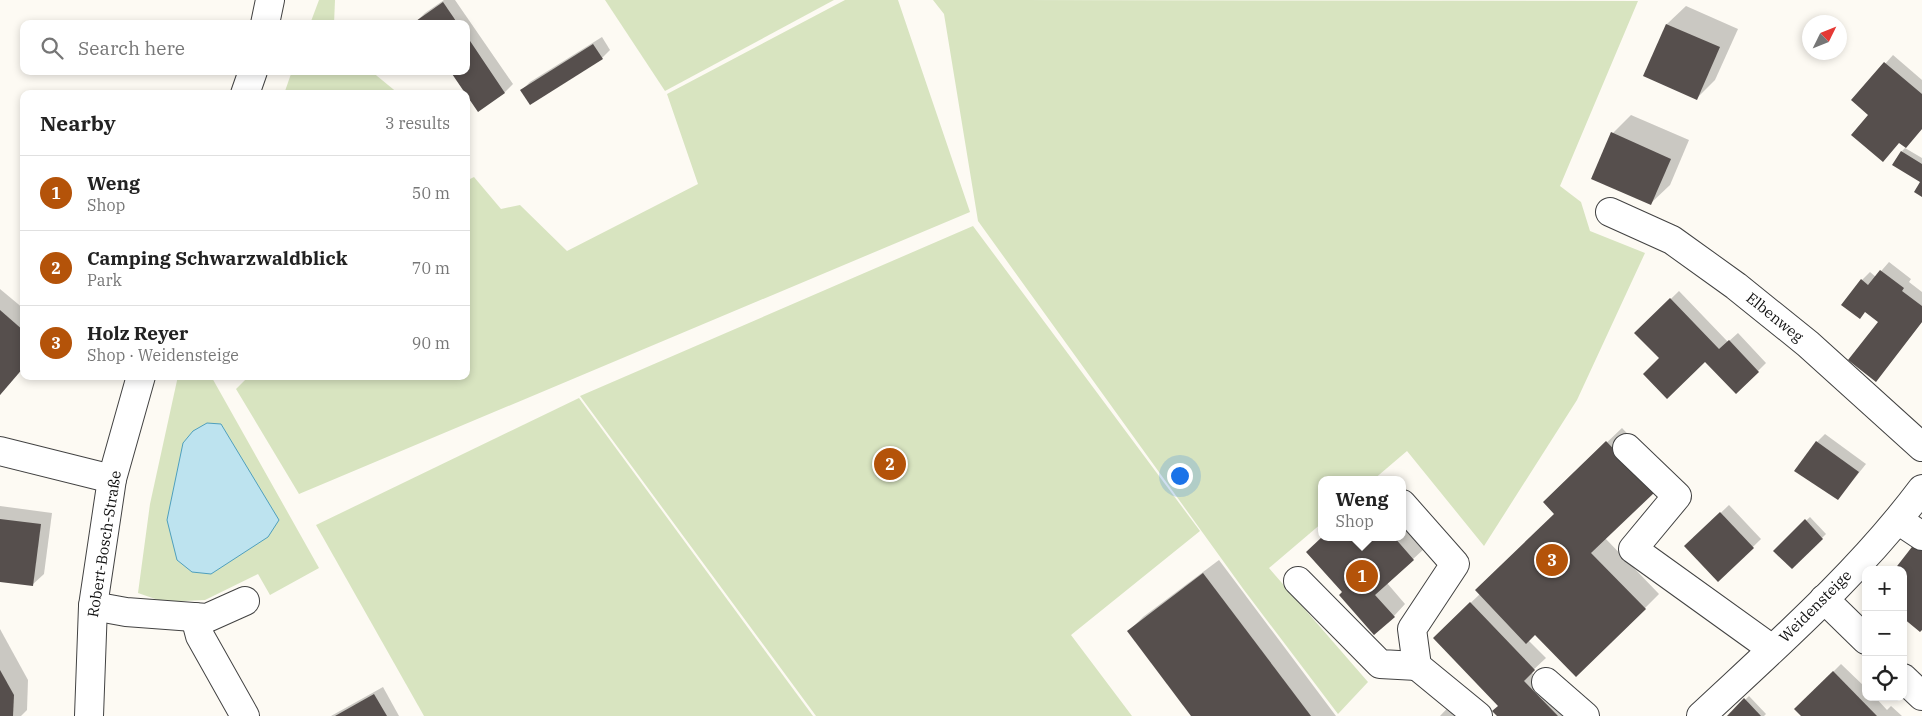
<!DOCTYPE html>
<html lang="en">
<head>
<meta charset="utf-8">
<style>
  :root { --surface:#fff; --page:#f2f2f2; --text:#222; --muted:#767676; --line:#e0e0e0; --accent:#b45309 }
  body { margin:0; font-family:"IBM Plex Serif",serif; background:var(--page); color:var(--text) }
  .controls { position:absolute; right:15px; bottom:15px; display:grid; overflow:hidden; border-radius:10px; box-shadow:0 2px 8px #0003 }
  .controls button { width:45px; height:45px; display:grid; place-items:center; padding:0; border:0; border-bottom:1px solid var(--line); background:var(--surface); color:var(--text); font:25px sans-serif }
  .compass { position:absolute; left:1802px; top:15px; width:45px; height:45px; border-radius:50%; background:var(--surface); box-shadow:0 2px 8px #0003; rotate:47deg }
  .you { position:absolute; left:1179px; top:475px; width:18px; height:18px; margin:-12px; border:4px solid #fff; border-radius:50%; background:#1a73e8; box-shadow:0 0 0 8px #1a73e833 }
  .badge { display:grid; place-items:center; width:32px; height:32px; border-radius:50%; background:var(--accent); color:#fff; font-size:16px; font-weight:700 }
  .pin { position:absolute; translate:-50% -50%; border:2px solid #fff; box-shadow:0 1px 5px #0006 }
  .popup { position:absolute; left:1318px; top:476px; width:88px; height:65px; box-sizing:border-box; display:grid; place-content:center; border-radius:10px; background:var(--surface); filter:drop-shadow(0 1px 4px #0005); font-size:16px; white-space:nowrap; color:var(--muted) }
  .popup b { font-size:19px; color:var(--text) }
  .popup::after { content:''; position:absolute; left:50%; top:100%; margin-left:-10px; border:10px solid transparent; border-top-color:var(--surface) }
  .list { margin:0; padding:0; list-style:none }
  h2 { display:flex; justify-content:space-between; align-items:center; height:65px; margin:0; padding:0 20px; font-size:21px }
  h2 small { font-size:16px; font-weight:400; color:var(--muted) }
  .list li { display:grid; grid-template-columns:32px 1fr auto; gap:15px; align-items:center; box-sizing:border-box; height:75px; padding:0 20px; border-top:1px solid var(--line) }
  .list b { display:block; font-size:19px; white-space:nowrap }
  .list p { margin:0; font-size:16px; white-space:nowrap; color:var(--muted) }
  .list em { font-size:16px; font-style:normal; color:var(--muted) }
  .icon { flex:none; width:28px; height:28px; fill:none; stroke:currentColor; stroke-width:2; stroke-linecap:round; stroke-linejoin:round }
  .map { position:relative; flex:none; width:1922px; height:716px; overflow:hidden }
  .search { position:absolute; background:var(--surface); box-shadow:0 2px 8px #0003; left:20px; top:20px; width:450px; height:55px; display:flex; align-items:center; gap:12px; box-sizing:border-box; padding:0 18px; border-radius:10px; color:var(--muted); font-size:19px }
  .panel { position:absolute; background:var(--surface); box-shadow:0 2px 8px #0003; left:20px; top:90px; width:450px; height:290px; border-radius:10px }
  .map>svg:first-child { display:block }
  .green { fill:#d8e4c0 }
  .water { fill:#bde3ef; stroke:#4e9fbd }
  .shadow { fill:#0003 }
  .building { fill:#564f4d }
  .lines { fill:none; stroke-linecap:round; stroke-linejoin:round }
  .minor-casing { stroke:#424242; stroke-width:30 }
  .minor { stroke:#fff; stroke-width:28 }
  .labels { text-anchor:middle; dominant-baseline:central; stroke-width:5; stroke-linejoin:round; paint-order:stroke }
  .street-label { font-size:15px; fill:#0f0f0f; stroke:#fff }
</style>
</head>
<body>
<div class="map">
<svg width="1922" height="716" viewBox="0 0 1922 716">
  <rect width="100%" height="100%" fill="#fdfaf3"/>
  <g class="green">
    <path d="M319,0H335L334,24H310Z"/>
    <path d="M605,0H834L665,91Z"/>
    <path d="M845,0H898L970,212L299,494L236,389L249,376H466V181L474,177L501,209L520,205L567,251L698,184L667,94Z"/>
    <path d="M933,0L1638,1L1560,186L1581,202L1590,231L1645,253L1577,400L1484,546L1407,451L1373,480H1322V523L1269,568L1368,682L1338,714L1244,590L978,221L944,14Z"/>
    <path d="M292,71H371L399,94H284Z"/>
    <path d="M973,226L1200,531L1071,635L1132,716H816L580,396Z"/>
    <path d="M178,376H211L319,568L270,595L258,574L205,600L164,602L138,593L150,504Z"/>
    <path d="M579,398L813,716H424L316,525Z"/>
  </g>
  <path class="water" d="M207,423L221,424L279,520L268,537L211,574L192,572L177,560L167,520L183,443L193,431Z"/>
  <g class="shadow">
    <path d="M444,0H455L513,84L505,92L478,110L466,71V24H419L417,21L425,13Z"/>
    <path d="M1686,6L1738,29L1715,80L1697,98L1645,76L1667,24Z"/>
    <path d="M602,37L610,50L602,58L522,90L530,82Z"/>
    <path d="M1893,55L1922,80V129L1900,142L1853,100Z"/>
    <path d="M1631,115L1689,140L1670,185L1651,203L1613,133Z"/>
    <path d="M1905,148L1922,158V195V182L1902,151Z"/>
    <path d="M1889,262L1911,279L1909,282L1922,292V322L1876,380L1879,322L1862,280L1870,272L1876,277Z"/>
    <path d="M0,289L24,309V367L0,395Z"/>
    <path d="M1679,291L1728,342L1738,333L1766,363L1736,393L1705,361L1660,358L1636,333Z"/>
    <path d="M1622,428L1669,477L1605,538L1659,594L1645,608L1535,633L1528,640L1546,658L1531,672L1573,716H1499L1500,706L1446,626L1480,594L1555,514L1559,488Z"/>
    <path d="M1825,434L1866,464L1838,499L1817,442Z"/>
    <path d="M1729,505L1761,539L1718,581L1686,546Z"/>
    <path d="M0,506L52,513L44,574L32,585L0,581Z"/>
    <path d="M1810,517L1826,534L1792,568L1775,550Z"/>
    <path d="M1402,522L1425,548L1387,583L1405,604L1394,616L1344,592L1323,537H1402Z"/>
    <path d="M1219,560L1336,716H1193L1129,631L1143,617Z"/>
    <path d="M0,629L28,680L27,710L21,716H0Z"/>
    <path d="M1841,664L1866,688V697H1875L1887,710L1891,706L1902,716H1803L1796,709Z"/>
    <path d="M383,687L399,716H331Z"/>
    <path d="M1749,696L1766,714L1764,716H1729Z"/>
    <path d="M1457,698L1480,716H1440Z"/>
  </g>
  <g class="building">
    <path d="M443,2L458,24H418L416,21Z"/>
    <path d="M1666,24L1720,47L1697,100L1643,76Z"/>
    <path d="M466,35L505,93L478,112L450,71H466Z"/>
    <path d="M593,44L603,59L530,105L520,90Z"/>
    <path d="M1884,62L1922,94V129L1906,148L1899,143L1883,162L1851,135L1868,115L1851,100Z"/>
    <path d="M1611,132L1671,159L1651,205L1591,179Z"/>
    <path d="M1901,151L1922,164V197L1914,192L1920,182L1892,165Z"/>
    <path d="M1880,270L1904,288L1902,291L1922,306V322L1876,382L1848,360L1878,322L1865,312L1860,319L1841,305L1861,279L1868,285Z"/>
    <path d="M1670,298L1719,349L1729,340L1759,372L1736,394L1705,362L1667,399L1643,374L1659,358L1634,333Z"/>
    <path d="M0,310L24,331V367L0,395Z"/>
    <path d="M1606,441L1655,492L1591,553L1646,609L1576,677L1535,635L1526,644L1475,590L1554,514L1543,502Z"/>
    <path d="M1816,441L1859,472L1838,500L1794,471Z"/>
    <path d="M1720,512L1754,548L1718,582L1684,546Z"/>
    <path d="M0,519L41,524L33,586L0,582Z"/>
    <path d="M1805,519L1823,539L1792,569L1773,551Z"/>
    <path d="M1322,537H1394L1414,560L1375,595L1395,617L1374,635L1339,595L1342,592L1306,552Z"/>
    <path d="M1915,543L1922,548V630L1920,632L1903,618V570H1894Z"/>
    <path d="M1203,573L1311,716H1191L1127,631Z"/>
    <path d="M1470,602L1535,670L1524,681L1558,716H1497L1492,711L1498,706L1433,638Z"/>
    <path d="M0,670L14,695L13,716H0Z"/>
    <path d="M1833,671L1877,716H1801L1794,709Z"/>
    <path d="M374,694L387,716H335Z"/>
    <path d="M1744,698L1761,716H1727Z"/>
  </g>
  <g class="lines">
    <defs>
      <g id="minor">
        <path d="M265,24L270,0"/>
        <path d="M245,94L253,71"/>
        <path d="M1610,212L1672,240L1736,286L1808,344L1922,447"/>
        <path d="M1627,448L1677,496L1633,549L1772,649"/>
        <path d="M0,451L112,479"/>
        <path d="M1402,504L1455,564L1412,629L1417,666L1478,716"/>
        <path d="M1898,520L1922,536"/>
        <path d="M1298,581L1380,664L1417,666"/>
        <path d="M1824,599L1866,640"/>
        <path d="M93,606L126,612L207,618L245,601"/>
        <path d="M195,617L200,636L245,716"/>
        <path d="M1903,678L1922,696"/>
        <path d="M1546,682L1585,716"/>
        <path d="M89,716L93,606L112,479L141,376"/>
        <path d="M1701,716C1778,644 1859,573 1922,489"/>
      </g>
    </defs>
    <use href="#minor" class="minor-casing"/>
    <use href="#minor" class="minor"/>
  </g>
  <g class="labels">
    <g class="street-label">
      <text transform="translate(1775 317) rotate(39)">Elbenweg</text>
      <text transform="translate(104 544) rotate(-81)">Robert-Bosch-Straße</text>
      <text transform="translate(1815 606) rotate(-45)">Weidensteige</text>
    </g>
  </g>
</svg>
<div class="controls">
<button>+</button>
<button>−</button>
<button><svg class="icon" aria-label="locate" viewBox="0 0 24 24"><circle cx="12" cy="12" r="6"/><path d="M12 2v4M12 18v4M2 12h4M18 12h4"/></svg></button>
</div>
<svg class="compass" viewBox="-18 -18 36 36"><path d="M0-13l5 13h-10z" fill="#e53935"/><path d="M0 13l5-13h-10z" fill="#767676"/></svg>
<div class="you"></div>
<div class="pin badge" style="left:1362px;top:576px">1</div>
<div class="popup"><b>Weng</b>Shop</div>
<div class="pin badge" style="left:890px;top:464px">2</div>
<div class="pin badge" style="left:1552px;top:560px">3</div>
<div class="search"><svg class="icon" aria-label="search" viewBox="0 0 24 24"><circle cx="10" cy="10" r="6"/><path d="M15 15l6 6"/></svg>Search here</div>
<section class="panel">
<h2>Nearby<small>3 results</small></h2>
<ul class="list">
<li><span class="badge">1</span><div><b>Weng</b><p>Shop</p></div><em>50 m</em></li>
<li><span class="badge">2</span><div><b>Camping Schwarzwaldblick</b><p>Park</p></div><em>70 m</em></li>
<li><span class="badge">3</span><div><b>Holz Reyer</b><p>Shop · Weidensteige</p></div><em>90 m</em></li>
</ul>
</section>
</div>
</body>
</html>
